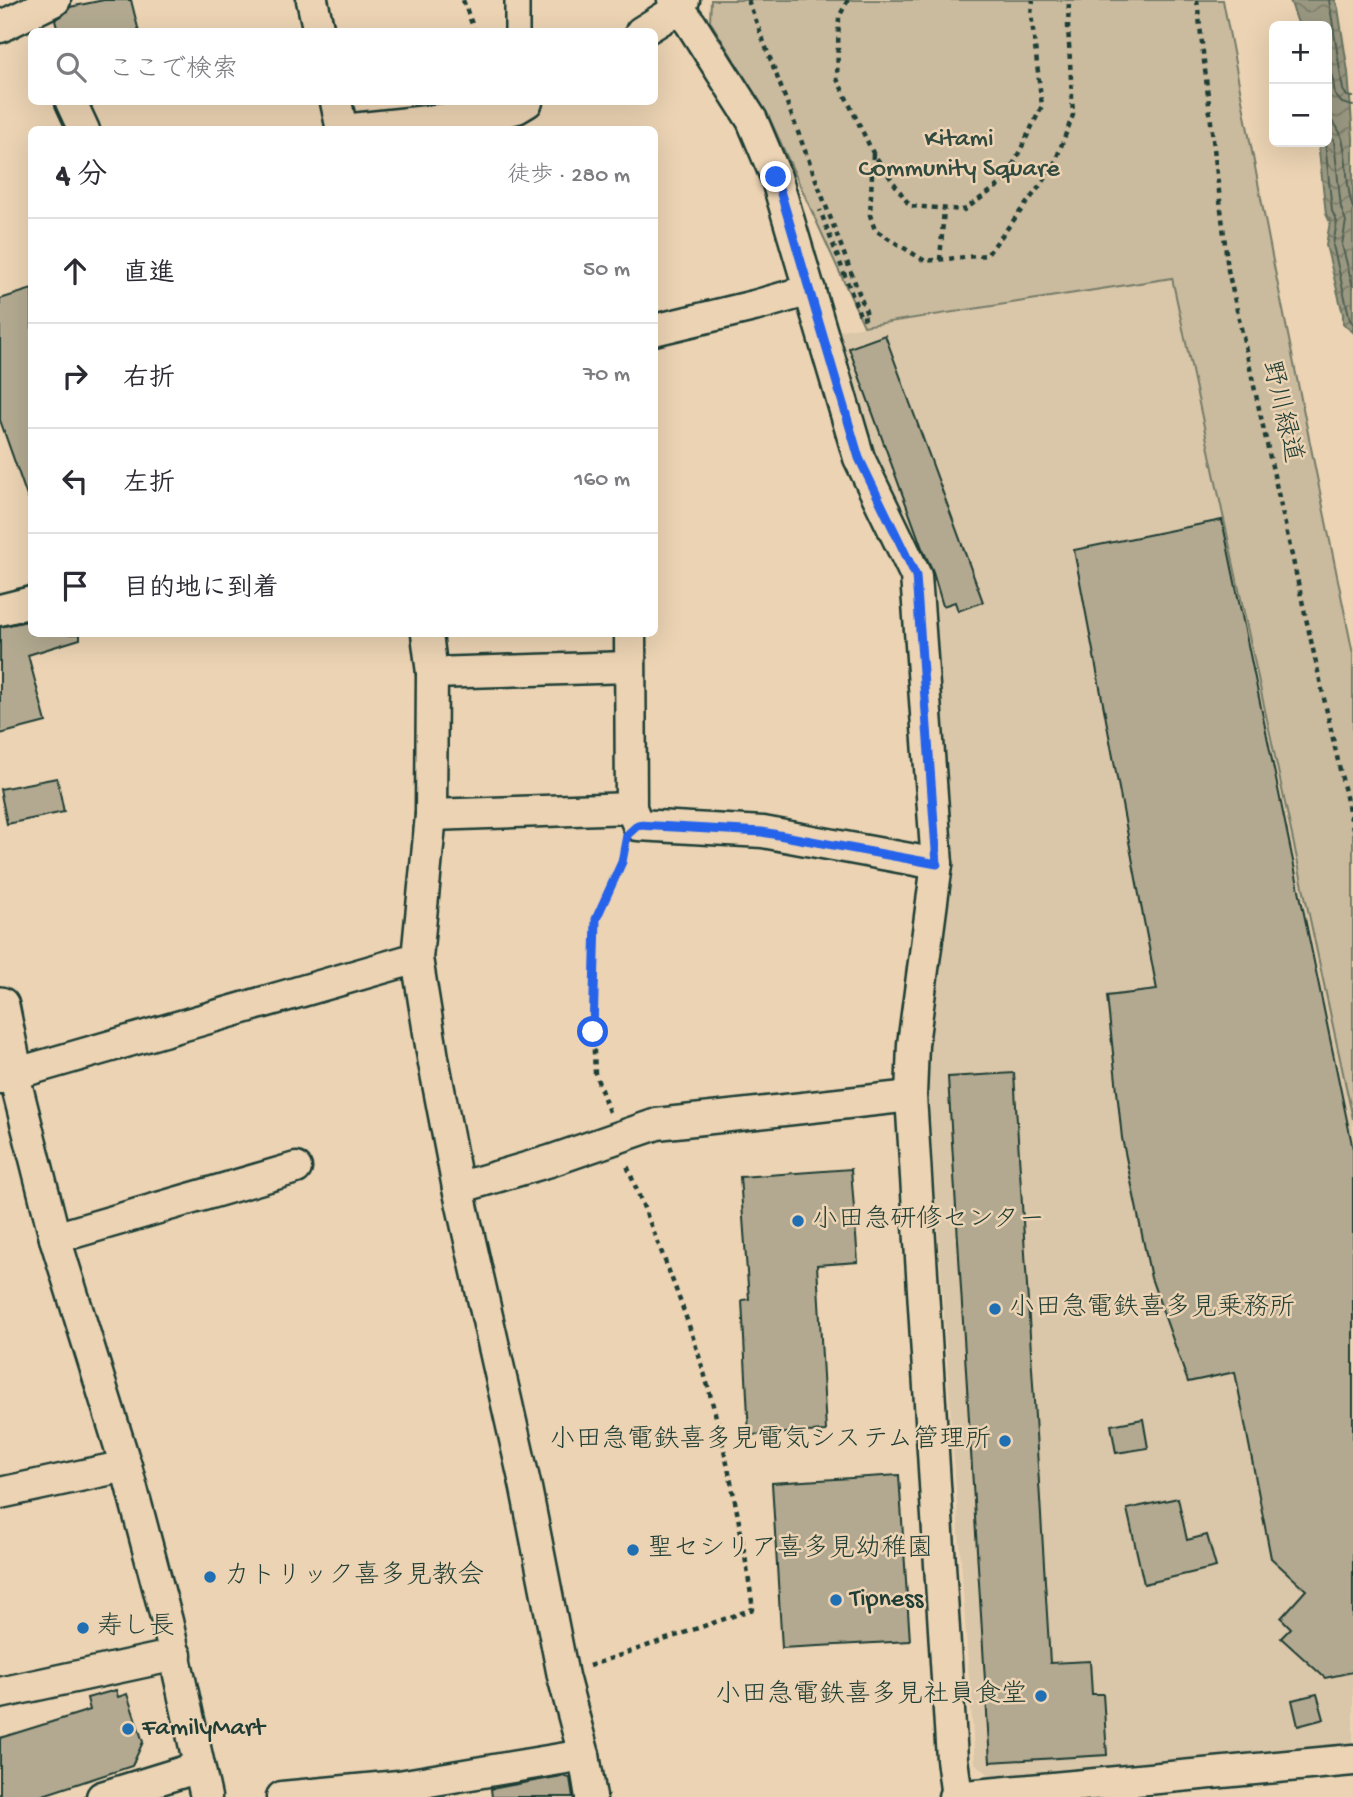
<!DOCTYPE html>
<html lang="ja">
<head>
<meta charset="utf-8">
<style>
  :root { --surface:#fff; --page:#f7f7f7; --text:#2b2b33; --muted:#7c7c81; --line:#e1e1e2 }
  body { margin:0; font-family:"Gochi Hand","Klee One",sans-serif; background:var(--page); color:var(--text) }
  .controls { position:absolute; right:21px; top:21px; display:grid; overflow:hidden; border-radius:10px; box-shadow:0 7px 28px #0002 }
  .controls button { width:63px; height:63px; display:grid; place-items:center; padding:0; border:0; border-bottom:2px solid var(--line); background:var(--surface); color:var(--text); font:35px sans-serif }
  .stop { position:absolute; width:21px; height:21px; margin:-16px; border:5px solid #2563eb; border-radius:50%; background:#fff }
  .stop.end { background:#2563eb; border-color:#fff; box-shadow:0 2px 7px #0008 }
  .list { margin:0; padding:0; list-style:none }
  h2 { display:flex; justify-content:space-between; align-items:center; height:91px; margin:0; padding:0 28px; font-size:30px }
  h2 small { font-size:23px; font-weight:400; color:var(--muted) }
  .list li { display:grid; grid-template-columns:46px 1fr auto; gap:21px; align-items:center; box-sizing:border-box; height:105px; padding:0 28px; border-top:2px solid var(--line) }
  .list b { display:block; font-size:26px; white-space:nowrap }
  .list em { font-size:23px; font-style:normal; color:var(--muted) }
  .icon { flex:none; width:38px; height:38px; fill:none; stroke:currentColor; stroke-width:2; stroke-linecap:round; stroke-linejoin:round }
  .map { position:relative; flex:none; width:1353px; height:1797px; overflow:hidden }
  .search { position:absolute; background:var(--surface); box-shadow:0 7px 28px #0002; left:28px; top:28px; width:630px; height:77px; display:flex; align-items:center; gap:18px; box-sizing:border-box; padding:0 24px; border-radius:10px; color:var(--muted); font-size:26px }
  .panel { position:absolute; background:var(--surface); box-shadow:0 7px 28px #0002; left:28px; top:126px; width:630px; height:511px; border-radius:10px }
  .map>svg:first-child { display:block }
  .built { fill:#dac6a8 }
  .park { fill:#caba9e; stroke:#747c69; stroke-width:2 }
  .water { fill:url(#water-waves); stroke:#697462; stroke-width:2 }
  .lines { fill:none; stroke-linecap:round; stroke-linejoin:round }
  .shore { stroke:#506153; stroke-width:2 }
  .building { fill:#b2a990; stroke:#1f3d34; stroke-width:2 }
  .pedestrian-casing { stroke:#1f3d34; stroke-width:28 }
  .minor-casing { stroke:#1f3d34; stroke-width:35 }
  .tertiary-casing { stroke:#1f3d34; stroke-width:42 }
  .path { stroke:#1f3d34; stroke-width:4.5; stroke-dasharray:5 5; stroke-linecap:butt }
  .pedestrian { stroke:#ebd3b3; stroke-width:23 }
  .minor { stroke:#ebd3b3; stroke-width:30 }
  .tertiary { stroke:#ebd3b3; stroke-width:37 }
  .route { stroke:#2563eb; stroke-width:9 }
  .poi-dot { fill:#1f6fb2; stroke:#ebd3b3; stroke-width:2.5 }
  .labels { text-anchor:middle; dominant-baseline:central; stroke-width:5; stroke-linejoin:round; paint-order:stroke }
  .park-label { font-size:26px; fill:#304a3f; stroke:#ebd3b3 }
  .street-label { font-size:26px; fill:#1f3d34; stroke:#ebd3b3 }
  .poi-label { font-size:26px; fill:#1f3d34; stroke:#ebd3b3; text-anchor:start }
</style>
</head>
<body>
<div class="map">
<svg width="1353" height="1797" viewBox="0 0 1353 1797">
  <defs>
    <pattern id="water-waves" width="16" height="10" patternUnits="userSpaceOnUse" patternTransform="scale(1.75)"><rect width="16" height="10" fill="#9a9881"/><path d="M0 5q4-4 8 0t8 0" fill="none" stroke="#7d7d6a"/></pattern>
  </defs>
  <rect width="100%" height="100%" fill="#ebd3b3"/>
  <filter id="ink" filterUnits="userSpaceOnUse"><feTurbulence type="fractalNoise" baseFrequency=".0143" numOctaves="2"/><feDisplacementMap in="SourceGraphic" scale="14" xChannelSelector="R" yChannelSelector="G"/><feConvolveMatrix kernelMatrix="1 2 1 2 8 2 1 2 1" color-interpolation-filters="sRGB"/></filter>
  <g filter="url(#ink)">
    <path class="built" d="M1171,278L1353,1119V1749L992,1777L975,1763L929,1100V1044L953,848L931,577L874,451L836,331Z"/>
    <path class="park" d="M711,0H1223L1273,261L1353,654V1119L1172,278L864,326L769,117L710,21Z"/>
    <path class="water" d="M1290,0H1335L1338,8L1348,72L1353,138V332L1343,324V314L1326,245L1330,222L1326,214L1318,142H1327V26H1299Z"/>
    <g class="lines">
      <g class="shore">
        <path d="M1329,0L1343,90L1347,96L1353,97"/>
        <path d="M1327,38L1335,95L1342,103L1353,106"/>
        <path d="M1327,117C1353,133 1342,181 1353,208"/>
        <path d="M1327,129L1334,141L1341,208L1346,221L1342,245L1353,287"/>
        <path d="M1325,142L1332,211L1337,222L1333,245L1350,320L1353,323"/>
      </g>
    </g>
    <g class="building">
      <path d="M104,0H131L139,32H58L55,20L63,15L70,7Z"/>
      <path d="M32,289V499H28L0,420V299Z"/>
      <path d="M885,335L983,602L958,611L955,602L943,606L932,569L922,548L849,348Z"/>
      <path d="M1222,520L1353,1149V1672L1325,1678L1281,1638L1291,1628L1281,1618L1306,1590L1271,1558L1235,1372L1188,1382L1151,1278L1122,1138L1107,996L1157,990L1074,550Z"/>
      <path d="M32,620V634H80V639L28,655L46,722L0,734V627Z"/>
      <path d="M57,778L64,812L7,824L0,789Z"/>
      <path d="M1014,1073L1050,1663L1090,1661L1092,1694H1103L1107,1755L990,1762L948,1077Z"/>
      <path d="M851,1169L858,1262L817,1265L826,1431L749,1435L742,1300L749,1299L740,1177Z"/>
      <path d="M1143,1419L1148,1448L1116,1453L1111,1425Z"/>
      <path d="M899,1475L910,1641L782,1648L772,1483Z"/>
      <path d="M1178,1498L1187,1540L1207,1535L1216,1567L1144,1584L1127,1509Z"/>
      <path d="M116,1690L118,1697L127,1694L143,1742L132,1766L37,1797H0V1738L90,1710L87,1698Z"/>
      <path d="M1317,1694L1324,1719L1298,1726L1292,1700Z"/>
      <path d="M562,1776L570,1778L573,1797H492L491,1789Z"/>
    </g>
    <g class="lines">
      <defs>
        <path id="pedestrian" d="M517,32V0"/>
        <g id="minor">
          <path d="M312,0L319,32"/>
          <path d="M673,0L691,24L752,120L776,177L859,458L916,576L937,864L913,1044L911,1096L952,1759L957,1797"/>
          <path d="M0,27L55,0"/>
          <path d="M641,32L678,9L684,0"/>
          <path d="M71,102L84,130"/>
          <path d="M336,102L342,130"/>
          <path d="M343,130L493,114L517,108L527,102"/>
          <path d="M654,330L754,306L810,290"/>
          <path d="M0,610L32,602"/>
          <path d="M427,634L432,673L431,815L417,958L433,1058L458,1188L526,1488L563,1676L584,1755L591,1797"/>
          <path d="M630,634L631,808L638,825L763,832L937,864"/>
          <path d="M432,673L629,667"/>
          <path d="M431,815L631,808"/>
          <path d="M14,1075L55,1238L126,1466L167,1621L206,1797"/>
          <path d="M0,1078L417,958"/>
          <path d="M458,1188L550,1161L657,1124L911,1096"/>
          <path d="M55,1238L296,1168"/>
          <path d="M0,1493L126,1466"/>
          <path d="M0,1693L176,1655"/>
          <path d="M102,1797L199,1767"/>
          <path d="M282,1797L399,1786L584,1755"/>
          <path d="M954,1797L1353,1760"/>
        </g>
        <path id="tertiary" d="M0,1006L14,1075"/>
      </defs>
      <use href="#pedestrian" class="pedestrian-casing"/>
      <use href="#minor" class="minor-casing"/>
      <use href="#tertiary" class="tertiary-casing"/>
      <g class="path">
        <path d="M463,0L475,32"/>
        <path d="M748,0L868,317L861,318L820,210"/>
        <path d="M848,0L839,17L837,79L873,153L910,206L964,210L1005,181L1042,106L1031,13L1033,0"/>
        <path d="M1197,0L1228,270L1353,828"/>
        <path d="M873,154L870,215L875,230L925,261L987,255L1052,170L1073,115L1068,26L1069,0"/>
        <path d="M940,260L944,209"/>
        <path d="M609,1112L595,1073L593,1032L596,919L622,862L625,849"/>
        <path d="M589,1666L753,1609C743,1537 729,1464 710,1394C689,1315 656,1239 626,1163"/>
      </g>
      <use href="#pedestrian" class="pedestrian"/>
      <use href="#minor" class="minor"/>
      <use href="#tertiary" class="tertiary"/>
    </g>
  </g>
  <g class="lines" filter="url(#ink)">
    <path class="route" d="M593,1032L596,919L622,862L627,835L638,825L762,832L937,864L916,576L859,458L776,177"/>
  </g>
  <g class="poi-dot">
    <circle cx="798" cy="1221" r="7"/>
    <circle cx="995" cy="1309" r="7"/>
    <circle cx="1005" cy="1441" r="7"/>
    <circle cx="633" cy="1550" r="7"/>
    <circle cx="210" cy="1577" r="7"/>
    <circle cx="836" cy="1600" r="7"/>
    <circle cx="83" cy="1628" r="7"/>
    <circle cx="1041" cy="1696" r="7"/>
    <circle cx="128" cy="1729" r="7"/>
  </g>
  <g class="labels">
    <g class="park-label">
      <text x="959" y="140">Kitami<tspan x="959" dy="30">Community Square</tspan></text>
    </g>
    <g class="street-label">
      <text transform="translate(1280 412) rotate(77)">野川緑道</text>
    </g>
    <g class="poi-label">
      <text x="812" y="1221">小田急研修センター</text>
      <text x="1009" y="1309">小田急電鉄喜多見乗務所</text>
      <text x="991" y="1441" text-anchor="end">小田急電鉄喜多見電気システム管理所</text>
      <text x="647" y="1550">聖セシリア喜多見幼稚園</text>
      <text x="224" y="1577">カトリック喜多見教会</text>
      <text x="850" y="1600">Tipness</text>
      <text x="97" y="1628">寿し長</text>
      <text x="1027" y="1696" text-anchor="end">小田急電鉄喜多見社員食堂</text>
      <text x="142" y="1729">FamilyMart</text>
    </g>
  </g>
</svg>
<div class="controls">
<button>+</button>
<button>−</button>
</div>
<div class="stop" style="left:593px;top:1032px"></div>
<div class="stop end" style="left:776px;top:177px"></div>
<div class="search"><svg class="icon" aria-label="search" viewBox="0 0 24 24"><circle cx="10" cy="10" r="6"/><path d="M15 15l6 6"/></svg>ここで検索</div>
<section class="panel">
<h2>4 分<small>徒歩 · 280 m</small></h2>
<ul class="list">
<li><svg class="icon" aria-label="ahead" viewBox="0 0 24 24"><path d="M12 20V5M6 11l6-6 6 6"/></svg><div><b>直進</b></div><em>50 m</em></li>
<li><svg class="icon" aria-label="right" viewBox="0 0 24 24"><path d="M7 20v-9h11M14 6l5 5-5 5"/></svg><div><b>右折</b></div><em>70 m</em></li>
<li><svg class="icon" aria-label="left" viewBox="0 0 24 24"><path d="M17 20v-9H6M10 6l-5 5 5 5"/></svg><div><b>左折</b></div><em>160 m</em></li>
<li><svg class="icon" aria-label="arrive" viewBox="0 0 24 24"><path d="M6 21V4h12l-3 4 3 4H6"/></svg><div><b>目的地に到着</b></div></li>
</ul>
</section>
</div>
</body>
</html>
